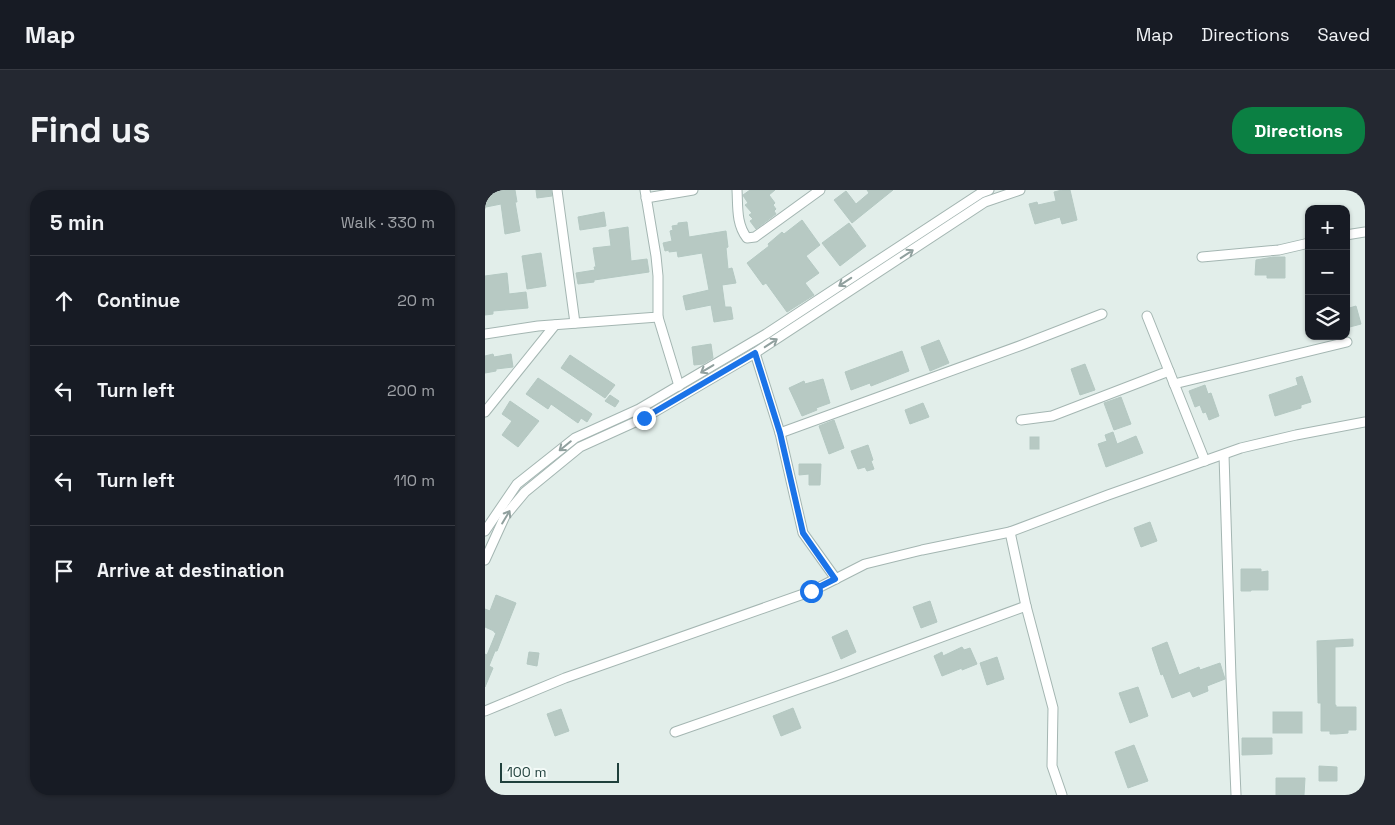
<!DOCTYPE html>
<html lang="en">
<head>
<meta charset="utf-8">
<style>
  :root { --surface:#171b24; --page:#242831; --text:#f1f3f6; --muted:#9ea1a6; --line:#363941; --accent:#0b8043 }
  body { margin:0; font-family:"Space Grotesk",sans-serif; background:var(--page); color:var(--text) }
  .controls { position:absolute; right:15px; top:15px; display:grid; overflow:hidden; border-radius:10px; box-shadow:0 1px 4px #0004 }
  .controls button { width:45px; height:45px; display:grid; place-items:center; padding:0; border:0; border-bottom:1px solid var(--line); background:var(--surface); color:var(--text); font:25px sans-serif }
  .scale { position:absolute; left:15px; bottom:12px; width:119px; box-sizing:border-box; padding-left:5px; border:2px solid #20403c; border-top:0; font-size:14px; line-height:18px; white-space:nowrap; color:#20403c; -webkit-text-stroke:4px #f3faf7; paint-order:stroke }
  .stop { position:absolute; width:15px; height:15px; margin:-11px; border:4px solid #1a73e8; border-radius:50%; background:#fff }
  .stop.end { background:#1a73e8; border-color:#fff; box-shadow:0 1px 5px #0008 }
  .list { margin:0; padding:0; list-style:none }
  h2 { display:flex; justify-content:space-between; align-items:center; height:65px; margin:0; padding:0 20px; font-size:21px }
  h2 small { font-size:16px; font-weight:400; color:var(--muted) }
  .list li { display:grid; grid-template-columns:32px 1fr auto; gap:15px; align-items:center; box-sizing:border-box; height:90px; padding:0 20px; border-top:1px solid var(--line) }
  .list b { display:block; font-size:19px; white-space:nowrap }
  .list em { font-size:16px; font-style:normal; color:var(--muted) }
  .icon { flex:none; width:28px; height:28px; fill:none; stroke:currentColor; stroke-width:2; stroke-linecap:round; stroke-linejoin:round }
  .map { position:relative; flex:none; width:880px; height:605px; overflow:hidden; border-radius:20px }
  header { display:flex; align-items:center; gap:30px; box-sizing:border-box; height:70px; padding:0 25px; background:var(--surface); border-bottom:1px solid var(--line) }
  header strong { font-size:24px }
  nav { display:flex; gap:28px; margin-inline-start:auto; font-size:18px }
  .intro { display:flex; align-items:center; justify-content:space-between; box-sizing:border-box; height:120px; padding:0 30px }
  h1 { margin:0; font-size:35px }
  .button { padding:12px 22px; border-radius:20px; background:var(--accent); color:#fff; font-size:18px; font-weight:700 }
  main { display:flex; gap:30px; padding:0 30px }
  aside { flex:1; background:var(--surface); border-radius:20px; box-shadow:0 1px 4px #0004 }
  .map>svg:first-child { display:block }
  .building { fill:#b7c9c3; stroke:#b4c8c2 }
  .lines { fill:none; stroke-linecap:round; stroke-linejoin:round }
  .minor-casing { stroke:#a4b6b2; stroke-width:11 }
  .minor { stroke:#fff; stroke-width:9 }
  .oneway { stroke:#90a09e }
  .route { stroke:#1a73e8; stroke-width:6 }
</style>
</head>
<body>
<header>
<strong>Map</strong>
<nav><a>Map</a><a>Directions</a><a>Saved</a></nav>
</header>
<div class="intro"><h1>Find us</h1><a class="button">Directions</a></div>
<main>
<aside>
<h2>5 min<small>Walk · 330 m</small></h2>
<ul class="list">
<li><svg class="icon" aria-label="ahead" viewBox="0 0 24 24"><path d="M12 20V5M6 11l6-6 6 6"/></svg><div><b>Continue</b></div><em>20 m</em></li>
<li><svg class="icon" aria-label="left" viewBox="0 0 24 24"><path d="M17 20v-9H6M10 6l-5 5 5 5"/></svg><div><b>Turn left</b></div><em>200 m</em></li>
<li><svg class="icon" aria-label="left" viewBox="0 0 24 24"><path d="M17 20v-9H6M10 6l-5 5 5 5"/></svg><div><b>Turn left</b></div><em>110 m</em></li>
<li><svg class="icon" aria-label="arrive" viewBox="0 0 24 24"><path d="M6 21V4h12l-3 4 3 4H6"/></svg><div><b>Arrive at destination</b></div></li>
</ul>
</aside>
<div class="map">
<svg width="880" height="605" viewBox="0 0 880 605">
  <rect width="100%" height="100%" fill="#e2eeea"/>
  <g class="building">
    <path d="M0,0H30L32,12H30L35,41L20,44L16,14L1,17Z"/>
    <path d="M51,0H66L67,6L52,8Z"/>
    <path d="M265,0H290L284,5L290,13L288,15L291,19L289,21L291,24L271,39L265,31L268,29L264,25L267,23L260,15L263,13L259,7L258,5Z"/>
    <path d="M382,0H408L367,33L349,10L361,1L371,14L384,3Z"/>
    <path d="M577,0H585L592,30L577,34L575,27L550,34L544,14L552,12L553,15L571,11L569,2Z"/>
    <path d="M119,22L121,36L95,40L93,27Z"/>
    <path d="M317,30L335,55L321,66L334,83L320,93L329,105L302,122L281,93L278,95L262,73L284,56L283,54L297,42L299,44Z"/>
    <path d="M202,32L204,47L241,41L243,57L241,58L243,79L247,78L251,93L237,95L240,117H246L248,129L229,132L226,115L201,120L198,106L224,100L217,63L193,67L192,61L184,62V60L180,61L178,53L187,51L185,41L188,40L187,36L193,35V33Z"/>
    <path d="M364,33L381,56L355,76L337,53Z"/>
    <path d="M143,37L146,71L162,69L164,82L109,90V92L93,94L91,83L110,80L109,77H111L108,58L126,56L124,40Z"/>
    <path d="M56,63L61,96L42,99L37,66Z"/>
    <path d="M788,67H800V88H782V85H770L771,70Z"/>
    <path d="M22,83L24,104L41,102L43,118L8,121V124L0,125V86Z"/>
    <path d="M871,116L876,134L861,138V119Z"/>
    <path d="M454,150L464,173L445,181L436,157Z"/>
    <path d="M226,154L228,168L218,174L209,175L207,157Z"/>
    <path d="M417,161L424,181L386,196L385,193L366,200L360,182Z"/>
    <path d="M8,164L9,167L26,164L28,177L11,179V181L0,183V166Z"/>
    <path d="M85,165L130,195L120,208L76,178Z"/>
    <path d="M600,174L610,200L595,205L586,179Z"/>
    <path d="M817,186L826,212L816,215V218L790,226L784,205L813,195L811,188Z"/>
    <path d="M53,188L107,224L102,232L96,228L93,233L66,214L63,219L41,204Z"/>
    <path d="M338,189L345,213L331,218L332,220L317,226L304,198L319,191L320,194Z"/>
    <path d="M720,195L723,204L726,203L734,226L724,230L721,222L718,223L715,215L710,217L704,201Z"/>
    <path d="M125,205L134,211L130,217L120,211Z"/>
    <path d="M636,207L646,234L629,240L619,213Z"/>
    <path d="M25,211L54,231L33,257L17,245L27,231L17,224Z"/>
    <path d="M438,213L444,227L425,234L420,220Z"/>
    <path d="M349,230L359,258L344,264L334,236Z"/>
    <path d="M628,242L632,254L651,246L658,263L621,277L613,254L622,251L620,245Z"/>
    <rect x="545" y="247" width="9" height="12"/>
    <path d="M383,255L388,270L386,271L389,279L382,281L380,277L373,279L366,261Z"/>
    <path d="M314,274H336L335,295H324V284L314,285Z"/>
    <path d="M665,332L672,351L656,357L649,338Z"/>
    <path d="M756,379H776V382L783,381V400H766V401H756Z"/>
    <path d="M11,405L31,413L12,461H10L4,476L8,478L0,497V464L2,465L11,443L9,442V441L0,437V419L5,421Z"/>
    <path d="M445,411L452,432L436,438L428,417Z"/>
    <path d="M362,440L371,462L356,469L347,447Z"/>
    <path d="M868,449V456L850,457V515H851V517H871V540H863V543L851,544H845V541H836V513H833L832,451Z"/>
    <path d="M682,452L694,485L714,477L715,480L735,473L740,489L722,496L723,501L708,507L705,501L687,508L678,484L676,485L667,458Z"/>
    <path d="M477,457L479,460L485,458L492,474L477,480V478L457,486L449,466L457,462L458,466Z"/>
    <path d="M44,462L54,463L52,476L42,474Z"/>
    <path d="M512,467L519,489L502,495L495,473Z"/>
    <path d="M653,497L663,526L645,533L634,503Z"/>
    <path d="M308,518L316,538L296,546L288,526Z"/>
    <path d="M76,519L84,541L70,546L62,524Z"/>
    <rect x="788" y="522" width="29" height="21"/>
    <path d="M757,548H787V564L757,565Z"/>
    <path d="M649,555L663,591L643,598L630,562Z"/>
    <path d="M834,576L852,577V591H834Z"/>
    <path d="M791,588H820L819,605H791Z"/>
  </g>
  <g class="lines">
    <defs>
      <g id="minor">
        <path d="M72,0L90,133"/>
        <path d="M252,0C253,16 251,34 262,48L270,47L335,0"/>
        <path d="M161,8L208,0"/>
        <path d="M861,45L880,42"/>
        <path d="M717,67L794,60L824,53"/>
        <path d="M662,126L720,271"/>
        <path d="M173,127L194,196"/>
        <path d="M0,144L53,136L173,127V86L171,66L160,0"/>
        <path d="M270,163L295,243L318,343L351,389"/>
        <path d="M689,194L862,152"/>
        <path d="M0,222L70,135"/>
        <path d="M536,230L567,226L684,181"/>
        <path d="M295,243L537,155L617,124"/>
        <path d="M739,265L746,488L751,605"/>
        <path d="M0,341L32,294L90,248L154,219L281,144L496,3L504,0"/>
        <path d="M525,342L541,416L568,518L567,576L577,605"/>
        <path d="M0,370L20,326L40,302L95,257L159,228L270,163L500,12L535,0"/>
        <path d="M0,521L80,488L327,401L380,374L437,360L525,342L623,305L756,258L811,245L880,232"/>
        <path d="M190,542L348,487L541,416"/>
      </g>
    </defs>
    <use href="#minor" class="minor-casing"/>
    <use href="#minor" class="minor"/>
  </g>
  <defs><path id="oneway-shaft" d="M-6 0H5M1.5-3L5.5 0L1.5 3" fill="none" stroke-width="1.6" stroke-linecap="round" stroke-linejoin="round" transform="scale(1.25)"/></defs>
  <g class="oneway">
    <use href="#oneway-shaft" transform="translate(422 64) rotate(-33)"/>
    <use href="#oneway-shaft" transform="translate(360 92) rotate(147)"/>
    <use href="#oneway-shaft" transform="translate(286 153) rotate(-33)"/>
    <use href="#oneway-shaft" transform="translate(222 179) rotate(149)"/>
    <use href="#oneway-shaft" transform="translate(80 256) rotate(141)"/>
    <use href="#oneway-shaft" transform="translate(21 327) rotate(-59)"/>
  </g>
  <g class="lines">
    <path class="route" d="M159,228L270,163L295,243L318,343L350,389L326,401"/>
  </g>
</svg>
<div class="controls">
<button>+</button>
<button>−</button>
<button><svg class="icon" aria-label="layers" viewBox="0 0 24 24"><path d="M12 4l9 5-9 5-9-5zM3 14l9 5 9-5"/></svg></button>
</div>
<div class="scale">100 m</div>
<div class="stop" style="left:326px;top:401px"></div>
<div class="stop end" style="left:159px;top:228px"></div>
</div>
</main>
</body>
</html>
